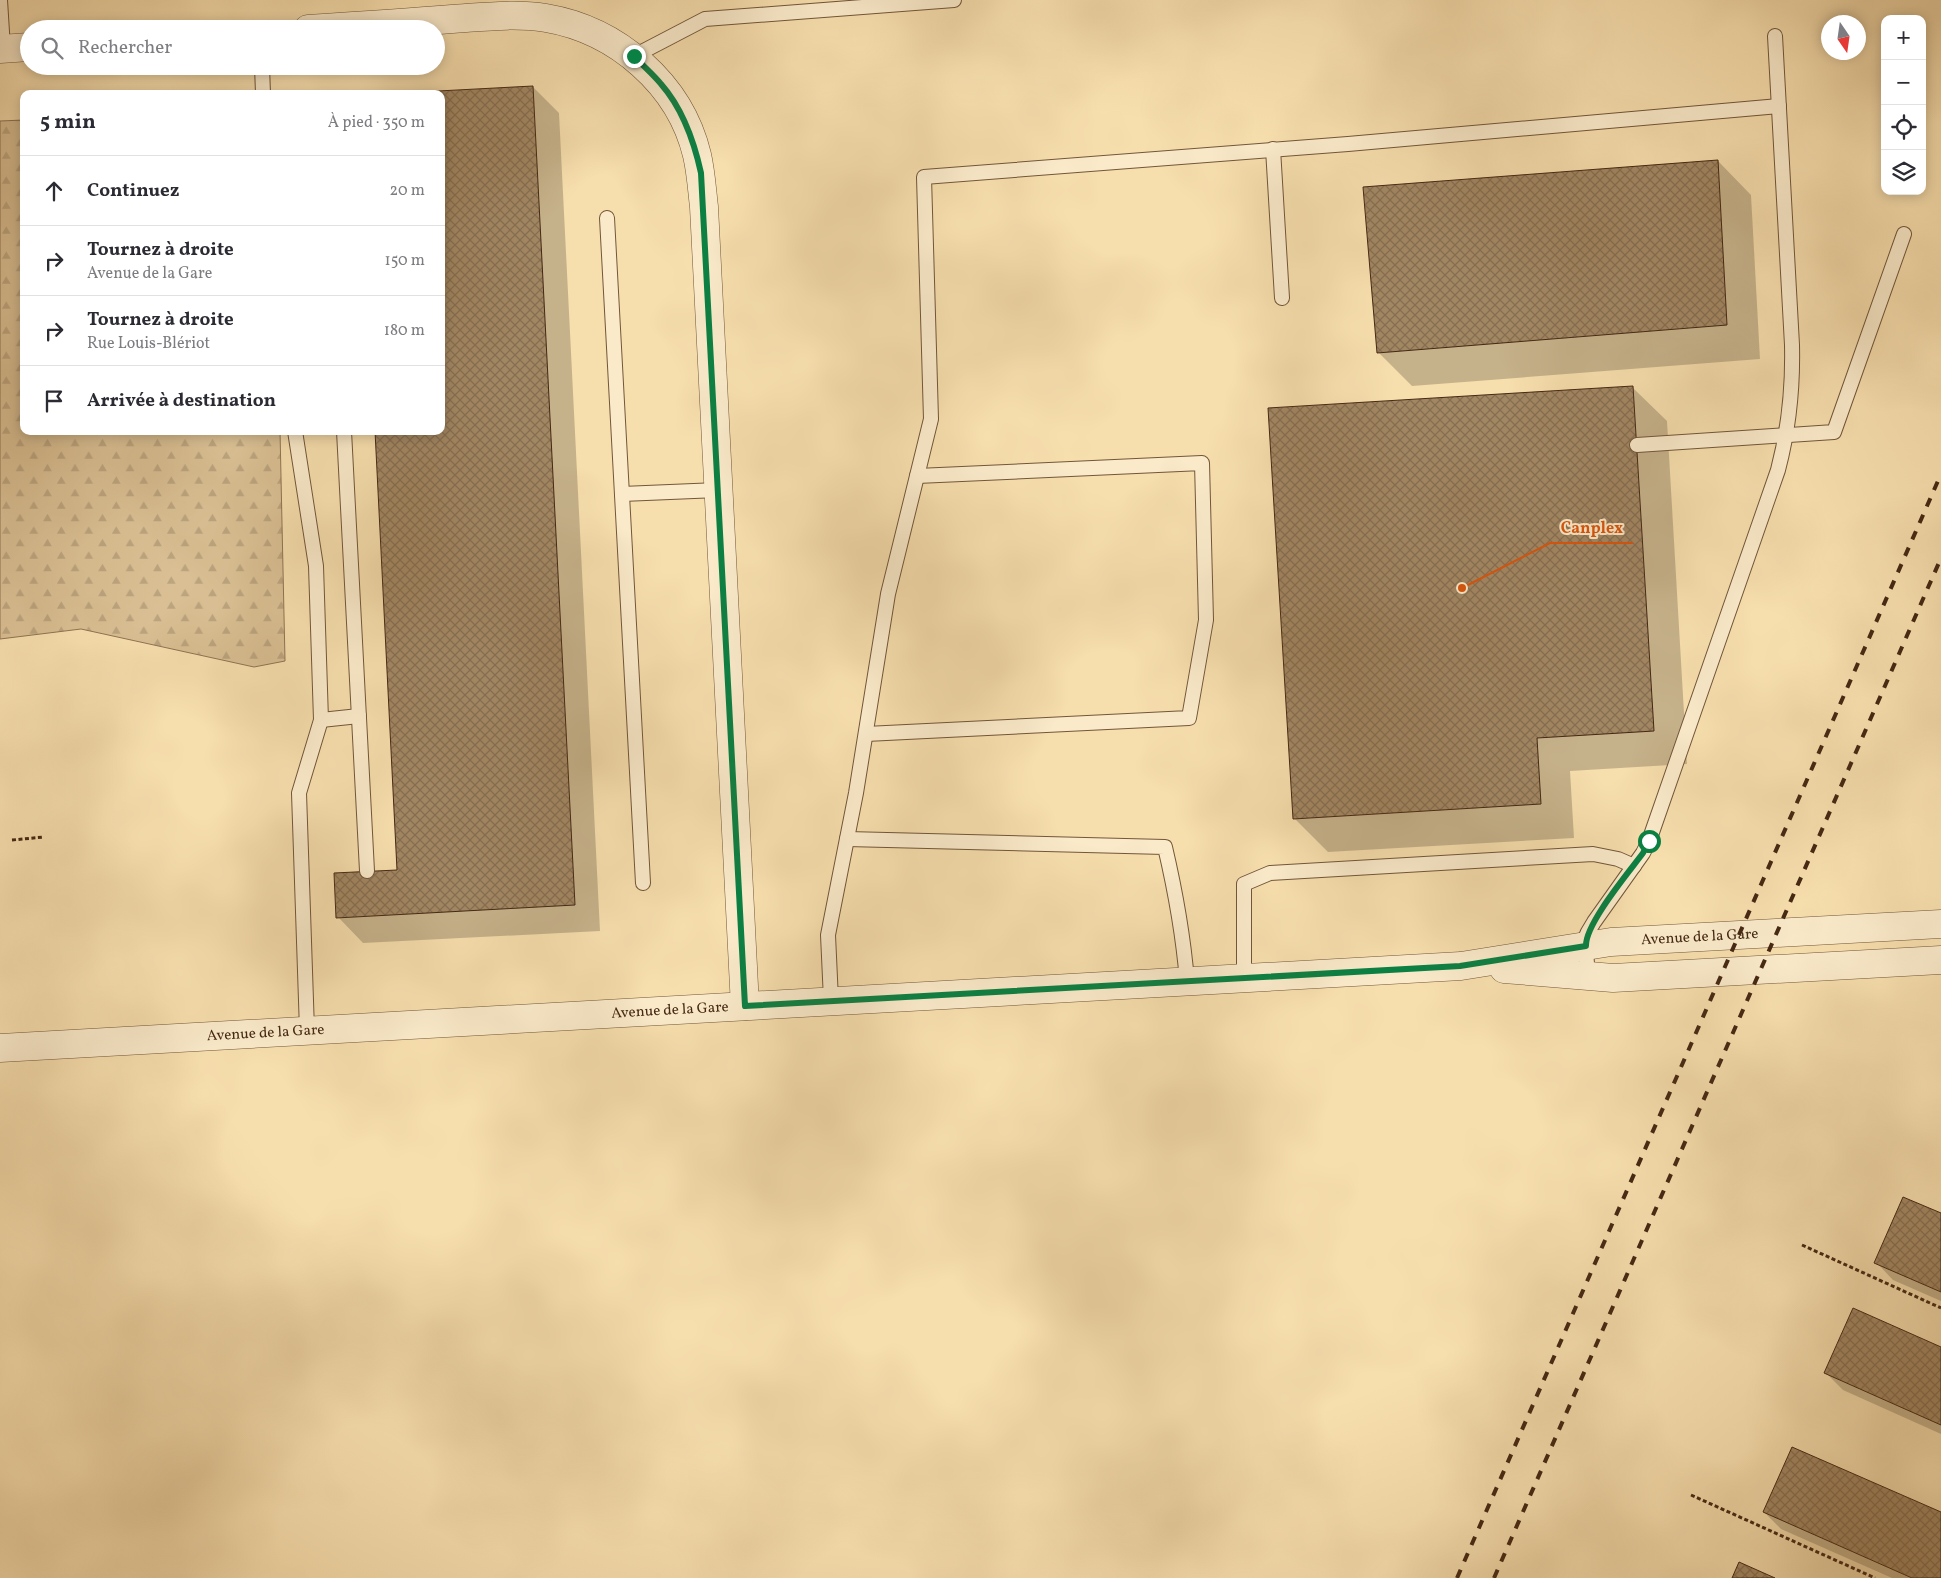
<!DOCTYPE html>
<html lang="fr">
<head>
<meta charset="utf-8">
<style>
  :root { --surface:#fff; --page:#f7f7f7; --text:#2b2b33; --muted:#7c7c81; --line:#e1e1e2 }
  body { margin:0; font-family:Vollkorn,serif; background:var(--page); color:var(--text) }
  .controls { position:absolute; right:15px; top:15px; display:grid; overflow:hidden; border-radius:10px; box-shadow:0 2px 12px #0003 }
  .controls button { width:45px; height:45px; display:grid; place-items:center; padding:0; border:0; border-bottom:1px solid var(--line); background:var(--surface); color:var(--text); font:25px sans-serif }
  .compass { position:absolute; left:1821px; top:15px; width:45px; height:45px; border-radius:50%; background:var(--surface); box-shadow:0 2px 12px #0003; rotate:167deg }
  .stop { position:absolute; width:15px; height:15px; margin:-11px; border:4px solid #0b8043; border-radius:50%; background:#fff }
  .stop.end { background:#0b8043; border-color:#fff; box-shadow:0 1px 5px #0008 }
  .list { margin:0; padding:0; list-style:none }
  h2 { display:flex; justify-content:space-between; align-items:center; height:65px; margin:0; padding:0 20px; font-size:21px }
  h2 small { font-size:16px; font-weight:400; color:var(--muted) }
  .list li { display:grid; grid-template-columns:32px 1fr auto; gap:15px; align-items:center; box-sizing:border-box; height:70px; padding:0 20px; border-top:1px solid var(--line) }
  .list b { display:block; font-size:19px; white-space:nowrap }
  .list p { margin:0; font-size:16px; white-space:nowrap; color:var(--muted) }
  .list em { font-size:16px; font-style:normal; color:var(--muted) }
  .icon { flex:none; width:28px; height:28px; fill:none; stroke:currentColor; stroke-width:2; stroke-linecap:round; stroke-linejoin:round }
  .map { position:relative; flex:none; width:1941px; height:1578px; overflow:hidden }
  .search { position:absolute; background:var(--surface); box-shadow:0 2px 12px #0003; left:20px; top:20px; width:425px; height:55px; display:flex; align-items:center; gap:12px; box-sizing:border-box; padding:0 18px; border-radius:28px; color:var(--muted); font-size:19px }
  .panel { position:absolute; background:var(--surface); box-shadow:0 2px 12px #0003; left:20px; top:90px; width:425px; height:345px; border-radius:10px }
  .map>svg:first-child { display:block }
  .forest { fill:url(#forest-firs); stroke:#8f7453 }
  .shadow { fill:#0003 }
  .building { fill:url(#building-cross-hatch); stroke:#452813 }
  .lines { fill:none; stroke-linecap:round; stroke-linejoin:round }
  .service-casing { stroke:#72563a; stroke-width:16 }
  .minor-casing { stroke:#72563a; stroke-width:29 }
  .tertiary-casing { stroke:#72563a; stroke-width:29 }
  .path { stroke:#452813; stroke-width:3; stroke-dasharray:4 2.5; stroke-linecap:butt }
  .service { stroke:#faeaca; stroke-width:14 }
  .minor { stroke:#faeaca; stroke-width:28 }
  .tertiary { stroke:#faeaca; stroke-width:28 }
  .rail { stroke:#452813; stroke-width:4; stroke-dasharray:9 9; stroke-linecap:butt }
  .route { stroke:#0b8043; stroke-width:6 }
  .labels { text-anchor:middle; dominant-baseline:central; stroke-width:4; stroke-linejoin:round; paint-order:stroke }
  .street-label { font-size:15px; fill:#452813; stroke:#faeaca }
  .leader { fill:none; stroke:#d8540d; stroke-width:2 }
  .callout-dot { fill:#d8540d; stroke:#faeaca; stroke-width:2 }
  .callout-label { font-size:16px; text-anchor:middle; font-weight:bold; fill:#d8540d; stroke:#faeaca; stroke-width:4; stroke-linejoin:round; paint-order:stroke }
</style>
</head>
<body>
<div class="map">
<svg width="1941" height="1578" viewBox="0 0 1941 1578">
  <defs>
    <pattern id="forest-firs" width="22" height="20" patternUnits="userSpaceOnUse" patternTransform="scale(1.25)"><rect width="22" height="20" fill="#d9bf93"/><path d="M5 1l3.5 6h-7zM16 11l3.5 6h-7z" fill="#bca47e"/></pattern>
    <pattern id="building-cross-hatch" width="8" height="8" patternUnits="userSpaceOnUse" patternTransform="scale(1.25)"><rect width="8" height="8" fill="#a28763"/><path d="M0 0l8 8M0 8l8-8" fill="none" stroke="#866e50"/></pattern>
  </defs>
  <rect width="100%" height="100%" fill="#f7dead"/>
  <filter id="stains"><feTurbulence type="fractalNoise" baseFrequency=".004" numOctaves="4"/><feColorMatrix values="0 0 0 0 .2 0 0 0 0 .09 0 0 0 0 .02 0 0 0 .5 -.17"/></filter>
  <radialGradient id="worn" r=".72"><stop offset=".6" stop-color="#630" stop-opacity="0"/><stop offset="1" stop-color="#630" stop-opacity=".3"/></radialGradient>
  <path class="forest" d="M24,120V431H280L285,661L254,667L81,629L0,639V121Z"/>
  <g class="shadow">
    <path d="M533,87L559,113L600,931L363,943L338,917L398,871L441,431Z"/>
    <path d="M1718,161L1751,195L1760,359L1412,386L1378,352Z"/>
    <path d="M1633,388L1667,421L1687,764L1570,771L1574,838L1328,852L1294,818Z"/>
    <path d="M1941,1215V1301L1893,1280L1876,1262Z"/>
    <path d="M1941,1348V1434L1843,1390L1826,1373Z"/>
    <path d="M1764,1512L1941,1514V1578H1892L1781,1529Z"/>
  </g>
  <g class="building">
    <path d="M533,86L575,905L336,918L334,873L397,870L375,431H441V94H381Z"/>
    <path d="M1718,160L1727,325L1377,353L1363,187Z"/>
    <path d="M1633,386L1654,731L1537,738L1541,804L1293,819L1268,408Z"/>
    <path d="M1903,1197L1941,1213V1292L1874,1263Z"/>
    <path d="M1853,1308L1941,1347V1425L1824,1373Z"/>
    <path d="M1792,1447L1941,1512V1578H1912L1763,1512Z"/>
    <path d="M1739,1562L1775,1578H1732Z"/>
  </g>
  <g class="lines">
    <defs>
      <g id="service">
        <path d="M0,0L3,48"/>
        <path d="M634,56L705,19L954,0"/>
        <path d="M262,66L263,94"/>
        <path d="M1273,149L1282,298"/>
        <path d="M607,218L643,883"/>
        <path d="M295,431L316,566L321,720L299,793L307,1030"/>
        <path d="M344,431L367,871"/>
        <path d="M1637,445L1834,432L1904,234"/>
        <path d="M622,494L718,490"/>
        <path d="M321,720L359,716"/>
        <path d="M866,734L1189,718L1206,620L1202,463L917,476"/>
        <path d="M847,839L1165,847C1176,894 1183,933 1187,981"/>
        <path d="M1588,976L1585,939L1588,932L1594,922L1643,853L1649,841L1778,470C1789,428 1793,388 1792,345L1775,36"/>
        <path d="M1244,978V884L1270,873L1593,854L1618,859L1634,866"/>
        <path d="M831,1000L828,935L856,793L888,594L931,419L924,177L1348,144L1779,106"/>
      </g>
      <g id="minor">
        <path d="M308,29C356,26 404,23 452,19C483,17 515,13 546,18C617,30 680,84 697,155C701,172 702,190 704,207L745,1006"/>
        <path d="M0,49L29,47"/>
      </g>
      <g id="tertiary">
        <path d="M1504,969L1613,978L1941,960"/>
        <path id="s1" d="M0,1048L1461,966L1611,942L1941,924"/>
      </g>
    </defs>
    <use href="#service" class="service-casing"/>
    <use href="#minor" class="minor-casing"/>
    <use href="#tertiary" class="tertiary-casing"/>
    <g class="path">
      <path d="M12,840L44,837"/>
      <path d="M1802,1245L1941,1308"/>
      <path d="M1691,1495L1875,1578"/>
    </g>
    <use href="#service" class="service"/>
    <use href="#minor" class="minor"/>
    <use href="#tertiary" class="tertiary"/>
    <g class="rail">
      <path d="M1457,1578L1941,474"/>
      <path d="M1494,1578L1941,558"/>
    </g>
  </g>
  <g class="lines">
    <path class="route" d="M634,56C643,66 653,74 661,84C683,109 694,141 701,173L745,1006L1460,966L1586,946C1585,924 1629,872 1643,853L1649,841"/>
  </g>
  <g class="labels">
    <g class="street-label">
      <text stroke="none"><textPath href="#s1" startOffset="1704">Avenue de la Gare</textPath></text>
      <text stroke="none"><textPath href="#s1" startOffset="671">Avenue de la Gare</textPath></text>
      <text stroke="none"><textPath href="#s1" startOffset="266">Avenue de la Gare</textPath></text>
    </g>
  </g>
  <path class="leader" d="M1462 588L1550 543H1633"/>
  <circle class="callout-dot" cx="1462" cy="588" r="5"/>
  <g class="callout-label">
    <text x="1592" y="533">Canplex</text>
  </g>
  <rect width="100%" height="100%" filter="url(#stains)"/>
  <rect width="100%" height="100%" fill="url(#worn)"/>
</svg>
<div class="controls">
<button>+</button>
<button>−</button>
<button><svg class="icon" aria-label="locate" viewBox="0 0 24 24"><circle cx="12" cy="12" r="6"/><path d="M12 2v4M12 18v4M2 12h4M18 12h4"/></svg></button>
<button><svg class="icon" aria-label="layers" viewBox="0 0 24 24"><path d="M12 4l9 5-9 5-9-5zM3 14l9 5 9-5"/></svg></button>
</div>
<svg class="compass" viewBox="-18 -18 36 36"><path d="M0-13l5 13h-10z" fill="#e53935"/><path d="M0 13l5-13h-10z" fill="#7c7c81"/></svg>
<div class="stop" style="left:1649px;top:841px"></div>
<div class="stop end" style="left:634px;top:56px"></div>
<div class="search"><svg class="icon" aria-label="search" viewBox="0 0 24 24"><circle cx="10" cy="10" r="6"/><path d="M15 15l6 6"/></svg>Rechercher</div>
<section class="panel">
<h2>5 min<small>À pied · 350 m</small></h2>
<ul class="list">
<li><svg class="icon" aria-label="ahead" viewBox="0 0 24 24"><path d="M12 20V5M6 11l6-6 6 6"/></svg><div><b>Continuez</b></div><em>20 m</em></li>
<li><svg class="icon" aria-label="right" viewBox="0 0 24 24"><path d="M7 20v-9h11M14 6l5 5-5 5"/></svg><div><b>Tournez à droite</b><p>Avenue de la Gare</p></div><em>150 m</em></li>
<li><svg class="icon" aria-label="right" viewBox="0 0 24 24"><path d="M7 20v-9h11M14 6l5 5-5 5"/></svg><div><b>Tournez à droite</b><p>Rue Louis-Blériot</p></div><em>180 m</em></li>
<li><svg class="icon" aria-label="arrive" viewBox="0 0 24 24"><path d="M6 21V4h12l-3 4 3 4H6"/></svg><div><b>Arrivée à destination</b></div></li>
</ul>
</section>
</div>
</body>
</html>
